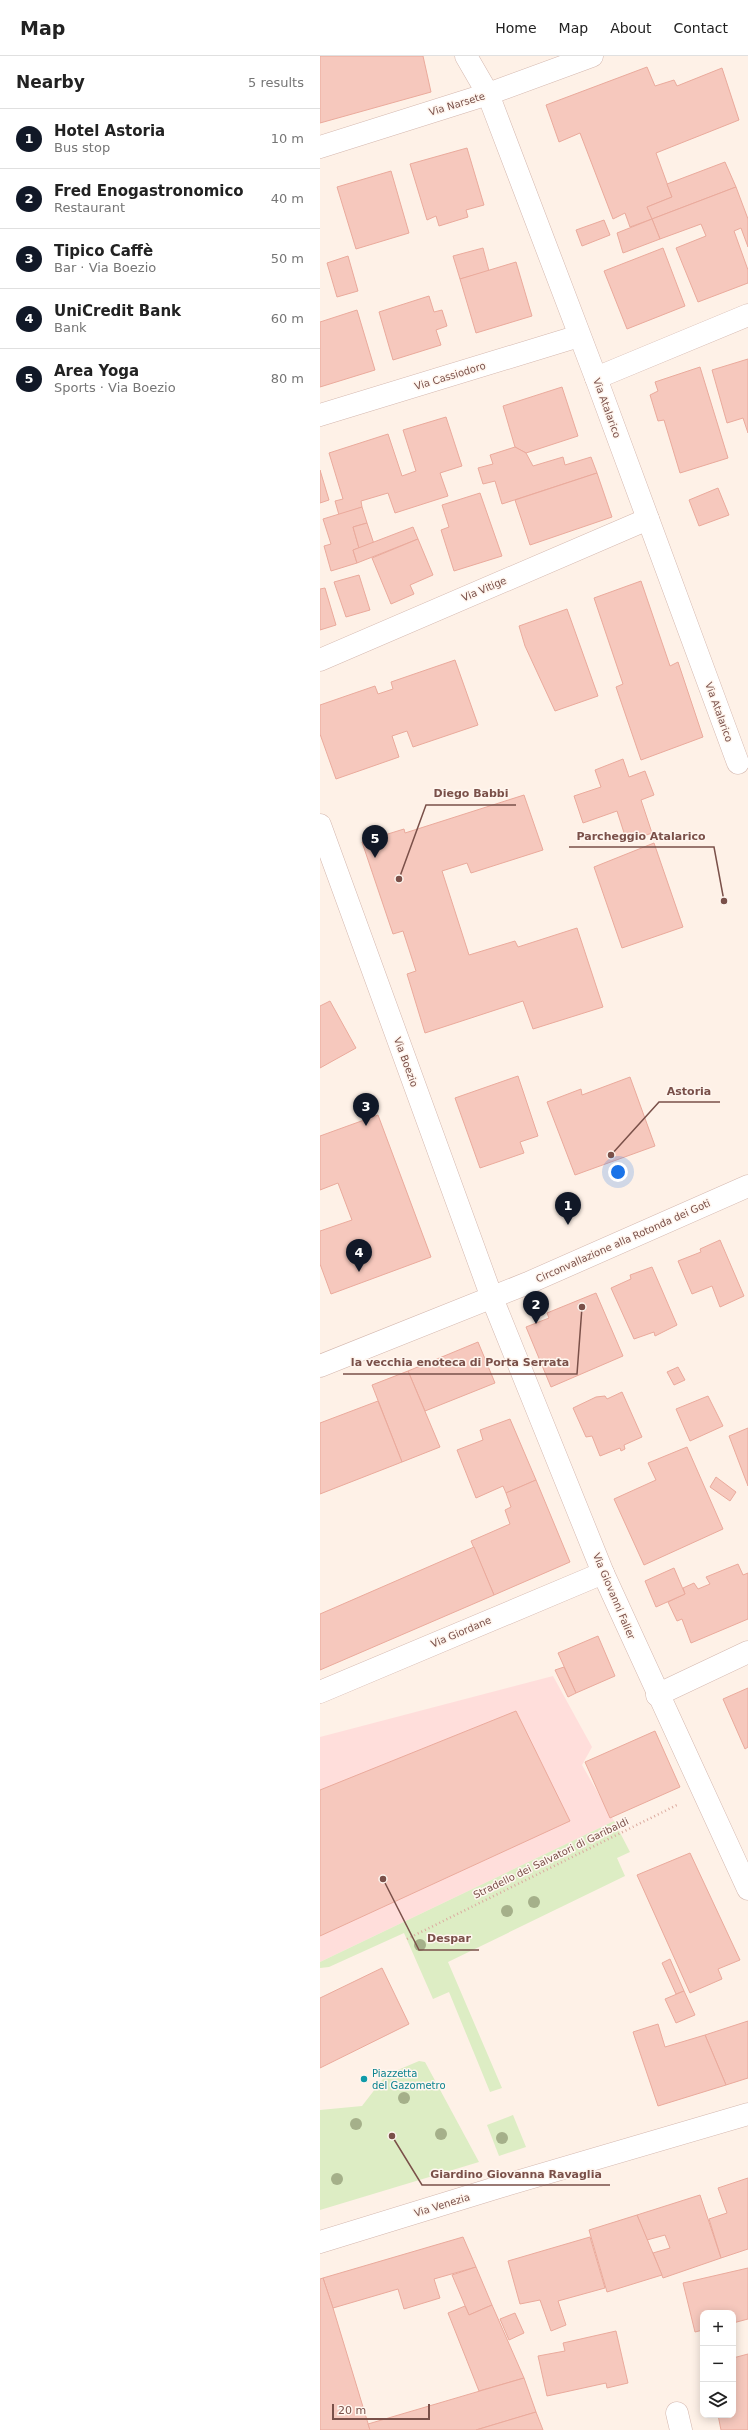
<!DOCTYPE html>
<html lang="en">
<head>
<meta charset="utf-8">
<style>
  :root { --surface:#fff; --page:#f6f6f6; --text:#222; --muted:#767676; --line:#e0e0e0; --accent:#111827 }
  body { margin:0; font-family:"DejaVu Sans",sans-serif; background:var(--page); color:var(--text) }
  .controls { position:absolute; right:12px; bottom:12px; display:grid; overflow:hidden; border-radius:8px; box-shadow:0 2px 10px #0003 }
  .controls button { width:36px; height:36px; display:grid; place-items:center; padding:0; border:0; border-bottom:1px solid var(--line); background:var(--surface); color:var(--text); font:20px sans-serif }
  .scale { position:absolute; left:12px; bottom:10px; width:98px; box-sizing:border-box; padding-left:4px; border:2px solid #7a5049; border-top:0; font-size:11px; line-height:14px; white-space:nowrap; color:#7a5049; -webkit-text-stroke:3px #fff6ef; paint-order:stroke }
  .you { position:absolute; left:298px; top:1116px; width:14px; height:14px; margin:-10px; border:3px solid #fff; border-radius:50%; background:#1a73e8; box-shadow:0 0 0 6px #1a73e833 }
  .badge { display:grid; place-items:center; width:26px; height:26px; border-radius:50%; background:var(--accent); color:#fff; font-size:13px; font-weight:700 }
  .pin { position:absolute; translate:-50% -33px; filter:drop-shadow(0 1px 2px #0008) }
  .pin::after { content:''; position:absolute; top:21px; width:14px; height:12px; background:inherit; clip-path:polygon(0 0,100% 0,50% 100%) }
  .list { margin:0; padding:0; list-style:none }
  h2 { display:flex; justify-content:space-between; align-items:center; height:52px; margin:0; padding:0 16px; font-size:17px }
  h2 small { font-size:13px; font-weight:400; color:var(--muted) }
  .list li { display:grid; grid-template-columns:26px 1fr auto; gap:12px; align-items:center; box-sizing:border-box; height:60px; padding:0 16px; border-top:1px solid var(--line) }
  .list b { display:block; font-size:15px; white-space:nowrap }
  .list p { margin:0; font-size:13px; white-space:nowrap; color:var(--muted) }
  .list em { font-size:13px; font-style:normal; color:var(--muted) }
  .icon { flex:none; width:22px; height:22px; fill:none; stroke:currentColor; stroke-width:2; stroke-linecap:round; stroke-linejoin:round }
  .map { position:relative; flex:none; width:428px; height:2374px; overflow:hidden }
  header { display:flex; align-items:center; gap:24px; box-sizing:border-box; height:56px; padding:0 20px; background:var(--surface); border-bottom:1px solid var(--line) }
  header strong { font-size:19px }
  nav { display:flex; gap:22px; margin-inline-start:auto; font-size:14px }
  main { display:flex }
  aside { flex:1; background:var(--surface) }
  .map>svg:first-child { display:block }
  .commercial { fill:#ffdedb }
  .green { fill:#ddedc4 }
  .building { fill:#f6c8bd; stroke:#eaaa9c }
  .lines { fill:none; stroke-linecap:round; stroke-linejoin:round }
  .minor-casing { stroke:#d4b7ae; stroke-width:23 }
  .tertiary-casing { stroke:#d4b7ae; stroke-width:23 }
  .path { stroke:#dbaa9f; stroke-width:2.5; stroke-dasharray:1 3; stroke-linecap:butt }
  .minor { stroke:#fff; stroke-width:22 }
  .tertiary { stroke:#fff; stroke-width:22 }
  .tree { fill:#a5b08a }
  .culture-dot { fill:#0f9aa8; stroke:#fff6ef; stroke-width:1.5 }
  .labels { text-anchor:middle; dominant-baseline:central; stroke-width:3; stroke-linejoin:round; paint-order:stroke }
  .street-label { font-size:10px; fill:#7a5049; stroke:#fff6ef }
  .culture-label { font-size:10px; fill:#0d838f; stroke:#fff6ef; text-anchor:start }
  .leader { fill:none; stroke:#7a5049; stroke-width:1.5 }
  .callout-dot { fill:#7a5049; stroke:#fff6ef; stroke-width:1.5 }
  .callout-label { font-size:11px; text-anchor:middle; font-weight:bold; fill:#7a5049; stroke:#fff6ef; stroke-width:3; stroke-linejoin:round; paint-order:stroke }
</style>
</head>
<body>
<header>
<strong>Map</strong>
<nav><a>Home</a><a>Map</a><a>About</a><a>Contact</a></nav>
</header>
<main>
<aside>
<h2>Nearby<small>5 results</small></h2>
<ul class="list">
<li><span class="badge">1</span><div><b>Hotel Astoria</b><p>Bus stop</p></div><em>10 m</em></li>
<li><span class="badge">2</span><div><b>Fred Enogastronomico</b><p>Restaurant</p></div><em>40 m</em></li>
<li><span class="badge">3</span><div><b>Tipico Caffè</b><p>Bar · Via Boezio</p></div><em>50 m</em></li>
<li><span class="badge">4</span><div><b>UniCredit Bank</b><p>Bank</p></div><em>60 m</em></li>
<li><span class="badge">5</span><div><b>Area Yoga</b><p>Sports · Via Boezio</p></div><em>80 m</em></li>
</ul>
</aside>
<div class="map">
<svg width="428" height="2374" viewBox="0 0 428 2374">
  <rect width="100%" height="100%" fill="#fef1e7"/>
  <path class="commercial" d="M233,1620L272,1691L262,1709L294,1765L0,1906V1681Z"/>
  <g class="green">
    <path d="M294,1765L310,1796L297,1802L305,1820L128,1906L182,2032L170,2036L129,1936L113,1943L84,1877L9,1911L0,1912V1906Z"/>
    <path d="M99,2005L105,2006L159,2106L0,2154V2054L42,2050L66,2019Z"/>
    <path d="M193,2059L206,2091L179,2100L167,2069Z"/>
  </g>
  <g class="building">
    <path d="M0,0H103L111,36L0,67Z"/>
    <path d="M327,11L335,30L354,24L357,30L402,12L419,64L336,97L352,141L327,151L332,163L310,171L305,157L293,163L260,77L239,86L226,49Z"/>
    <path d="M147,92L164,149L146,154L148,161L119,170L116,160L107,164L90,108Z"/>
    <path d="M405,106L416,131L332,163L327,151L352,141L347,128Z"/>
    <path d="M71,115L89,177L36,193L17,131Z"/>
    <path d="M416,131L428,163V191L421,172L414,175L428,214V227L378,246L356,192L386,180L381,168L340,183L332,163Z"/>
    <path d="M332,163L340,183L303,197L297,177Z"/>
    <path d="M284,164L290,179L262,190L256,174Z"/>
    <path d="M163,192L169,215L140,223L133,200Z"/>
    <path d="M343,192L365,250L307,273L284,215Z"/>
    <path d="M28,200L38,235L17,241L7,207Z"/>
    <path d="M196,206L212,260L156,277L140,223Z"/>
    <path d="M109,240L114,256L122,254L127,270L116,274L121,289L73,304L59,256Z"/>
    <path d="M37,254L55,314L0,331V266Z"/>
    <path d="M428,303V377L423,362L407,367L392,314Z"/>
    <path d="M380,311L408,402L360,417L344,364L338,365L330,339L338,335L335,326Z"/>
    <path d="M242,331L258,380L206,397L195,391L183,350Z"/>
    <path d="M126,361L142,410L120,417L128,440L75,457L68,437L41,445L42,451L19,459L15,445L23,443L9,397L68,378L82,420L96,415L83,374Z"/>
    <path d="M195,391L206,397L213,410L243,401L245,409L271,401L277,417L182,448L175,425L163,428L158,412L173,408L170,399Z"/>
    <path d="M0,414L9,444L0,447Z"/>
    <path d="M277,417L292,461L210,489L195,444Z"/>
    <path d="M398,432L409,459L379,470L369,444Z"/>
    <path d="M160,437L182,500L134,515L121,474L129,471L122,449Z"/>
    <path d="M42,451L47,467L33,471L39,492L33,494L37,507L11,515L4,490L11,488L3,463Z"/>
    <path d="M47,467L54,488L39,492L33,471Z"/>
    <path d="M93,471L98,483L37,507L33,494Z"/>
    <path d="M98,483L113,519L90,529L94,538L71,548L52,502Z"/>
    <path d="M39,519L50,554L26,561L14,526Z"/>
    <path d="M321,525L350,610L358,606L383,681L321,704L296,631L303,628L274,542Z"/>
    <path d="M5,532L16,569L0,574V533Z"/>
    <path d="M247,553L278,640L235,655L205,590L199,570Z"/>
    <path d="M135,604L158,669L93,691L87,675L72,680L79,701L16,723L0,678V649L55,630L58,638L73,633L71,626Z"/>
    <path d="M303,703L309,721L325,715L334,739L321,744L332,777L307,786L297,755L263,767L254,740L281,731L275,714Z"/>
    <path d="M204,739L223,794L151,817L147,807L122,815L149,899L195,885L198,891L257,872L283,951L213,973L203,945L105,977L87,918L96,915L83,875L73,878L42,786L84,773L85,777Z"/>
    <path d="M334,787L363,871L302,892L274,811Z"/>
    <path d="M10,945L36,992L0,1012V950Z"/>
    <path d="M198,1020L218,1080L200,1086L204,1097L160,1112L135,1042Z"/>
    <path d="M310,1021L335,1090L255,1119L227,1046L261,1033L262,1039Z"/>
    <path d="M58,1059L111,1201L11,1238L0,1208V1175L32,1164L18,1127L0,1134V1080Z"/>
    <path d="M400,1184L424,1240L400,1251L392,1230L372,1238L358,1205L381,1196L380,1193Z"/>
    <path d="M332,1211L357,1269L335,1280L334,1276L314,1283L291,1232L311,1223L310,1219Z"/>
    <path d="M276,1237L303,1300L231,1331L206,1271L229,1262L227,1257Z"/>
    <path d="M158,1286L175,1327L105,1355L88,1315Z"/>
    <path d="M358,1311L365,1324L354,1329L347,1316Z"/>
    <path d="M88,1315L120,1391L82,1406L52,1329Z"/>
    <path d="M302,1336L322,1381L304,1389L305,1393L301,1395L300,1392L280,1400L272,1380L266,1381L253,1352L276,1341L285,1340L287,1343Z"/>
    <path d="M388,1340L403,1370L370,1385L356,1353Z"/>
    <path d="M58,1345L82,1406L0,1438V1367Z"/>
    <path d="M190,1363L216,1424L186,1437L183,1430L156,1442L137,1394L163,1384L160,1374Z"/>
    <path d="M428,1372V1430L409,1380Z"/>
    <path d="M367,1391L403,1473L324,1509L294,1443L336,1424L328,1407Z"/>
    <path d="M396,1421L416,1436L410,1445L390,1431Z"/>
    <path d="M216,1424L250,1506L174,1539L151,1485L190,1468L185,1454L191,1451L186,1437Z"/>
    <path d="M154,1491L174,1539L0,1614V1558Z"/>
    <path d="M418,1508L423,1519L428,1517V1563L371,1587L362,1563L357,1565L348,1546L365,1538L363,1532L374,1527L378,1533L390,1528L386,1521Z"/>
    <path d="M354,1512L365,1538L336,1551L325,1525Z"/>
    <path d="M278,1580L295,1620L256,1637L238,1597Z"/>
    <path d="M244,1611L256,1637L248,1641L235,1614Z"/>
    <path d="M428,1632V1691L425,1693L403,1643Z"/>
    <path d="M196,1655L250,1765L0,1880V1734Z"/>
    <path d="M335,1675L360,1731L290,1762L265,1706Z"/>
    <path d="M370,1797L420,1904L398,1913L402,1923L370,1937L317,1819Z"/>
    <path d="M350,1903L364,1935L356,1938L342,1907Z"/>
    <path d="M62,1912L89,1968L0,2012V1942Z"/>
    <path d="M364,1935L375,1959L356,1967L345,1943Z"/>
    <path d="M428,1965V2022L406,2029L385,1979Z"/>
    <path d="M338,1968L345,1991L385,1979L406,2029L338,2050L313,1976Z"/>
    <path d="M428,2122V2193L401,2202L389,2163L407,2157L398,2132Z"/>
    <path d="M380,2139L401,2202L343,2222L333,2197L350,2192L345,2179L327,2184L317,2159Z"/>
    <path d="M317,2159L342,2219L287,2236L269,2174Z"/>
    <path d="M143,2181L156,2211L114,2223L120,2242L84,2253L78,2233L13,2252L3,2222Z"/>
    <path d="M270,2181L285,2232L238,2245L246,2269L231,2275L220,2244L200,2248L188,2205Z"/>
    <path d="M156,2211L172,2249L149,2259L132,2219Z"/>
    <path d="M428,2212V2263L413,2267V2257H383V2274L375,2276L363,2227Z"/>
    <path d="M3,2222L13,2252L50,2374H0V2223Z"/>
    <path d="M172,2249L204,2322L159,2335L128,2257L145,2250L149,2259Z"/>
    <path d="M195,2257L204,2277L189,2284L180,2263Z"/>
    <path d="M296,2275L308,2327L287,2332L286,2327L227,2340L218,2300L245,2295L243,2287Z"/>
    <path d="M428,2298V2374H401L398,2359H413V2302Z"/>
    <path d="M204,2322L216,2356L156,2374H50L48,2368Z"/>
    <path d="M216,2356L223,2374H156Z"/>
  </g>
  <g class="lines">
    <defs>
      <g id="minor">
        <path d="M146,0L168,38L276,322L418,707"/>
        <path d="M0,91L168,38L272,0"/>
        <path d="M276,322L428,259"/>
        <path d="M0,359L259,280"/>
        <path d="M0,604L328,463"/>
        <path d="M0,769L172,1242L283,1517L428,1833"/>
        <path d="M0,1636L283,1517"/>
        <path d="M337,1639L428,1596"/>
        <path d="M0,2186L179,2131L428,2058"/>
        <path d="M357,2357L361,2374"/>
      </g>
      <path id="tertiary" d="M0,1310L208,1227L428,1130"/>
    </defs>
    <use href="#minor" class="minor-casing"/>
    <use href="#tertiary" class="tertiary-casing"/>
    <path class="path" d="M87,1883L359,1748"/>
    <use href="#minor" class="minor"/>
    <use href="#tertiary" class="tertiary"/>
  </g>
  <g class="tree">
    <circle cx="214" cy="1846" r="6"/>
    <circle cx="187" cy="1855" r="6"/>
    <circle cx="100" cy="1889" r="6"/>
    <circle cx="84" cy="2042" r="6"/>
    <circle cx="36" cy="2068" r="6"/>
    <circle cx="121" cy="2078" r="6"/>
    <circle cx="182" cy="2082" r="6"/>
    <circle cx="17" cy="2123" r="6"/>
  </g>
  <circle class="culture-dot" cx="44" cy="2023" r="4"/>
  <g class="labels">
    <g class="street-label">
      <text transform="translate(137 48) rotate(-17)">Via Narsete</text>
      <text transform="translate(130 320) rotate(-17)">Via Cassiodoro</text>
      <text transform="translate(287 352) rotate(70)">Via Atalarico</text>
      <text transform="translate(164 533) rotate(-23)">Via Vitige</text>
      <text transform="translate(399 656) rotate(70)">Via Atalarico</text>
      <text transform="translate(86 1006) rotate(70)">Via Boezio</text>
      <text transform="translate(303 1185) rotate(-24)">Circonvallazione alla Rotonda dei Goti</text>
      <text transform="translate(294 1540) rotate(67)">Via Giovanni Falier</text>
      <text transform="translate(141 1576) rotate(-23)">Via Giordane</text>
      <text transform="translate(231 1802) rotate(-26)">Stradello dei Salvatori di Garibaldi</text>
      <text transform="translate(122 2149) rotate(-17)">Via Venezia</text>
    </g>
    <g class="culture-label">
      <text x="52" y="2017">Piazzetta<tspan x="52" dy="12">del Gazometro</tspan></text>
    </g>
  </g>
  <path class="leader" d="M79 823L106 749H196M404 845L394 791H249M291 1099L339 1046H400M262 1251L257 1318H23M63 1823L99 1894H159M72 2080L102 2129H290"/>
  <g class="callout-dot">
    <circle cx="79" cy="823" r="4"/>
    <circle cx="404" cy="845" r="4"/>
    <circle cx="291" cy="1099" r="4"/>
    <circle cx="262" cy="1251" r="4"/>
    <circle cx="63" cy="1823" r="4"/>
    <circle cx="72" cy="2080" r="4"/>
  </g>
  <g class="callout-label">
    <text x="151" y="741">Diego Babbi</text>
    <text x="321" y="784">Parcheggio Atalarico</text>
    <text x="369" y="1039">Astoria</text>
    <text x="140" y="1310">la vecchia enoteca di Porta Serrata</text>
    <text x="129" y="1886">Despar</text>
    <text x="196" y="2122">Giardino Giovanna Ravaglia</text>
  </g>
</svg>
<div class="controls">
<button>+</button>
<button>−</button>
<button><svg class="icon" aria-label="layers" viewBox="0 0 24 24"><path d="M12 4l9 5-9 5-9-5zM3 14l9 5 9-5"/></svg></button>
</div>
<div class="scale">20 m</div>
<div class="you"></div>
<div class="pin badge" style="left:248px;top:1169px">1</div>
<div class="pin badge" style="left:216px;top:1268px">2</div>
<div class="pin badge" style="left:46px;top:1070px">3</div>
<div class="pin badge" style="left:39px;top:1216px">4</div>
<div class="pin badge" style="left:55px;top:802px">5</div>
</div>
</main>
</body>
</html>
